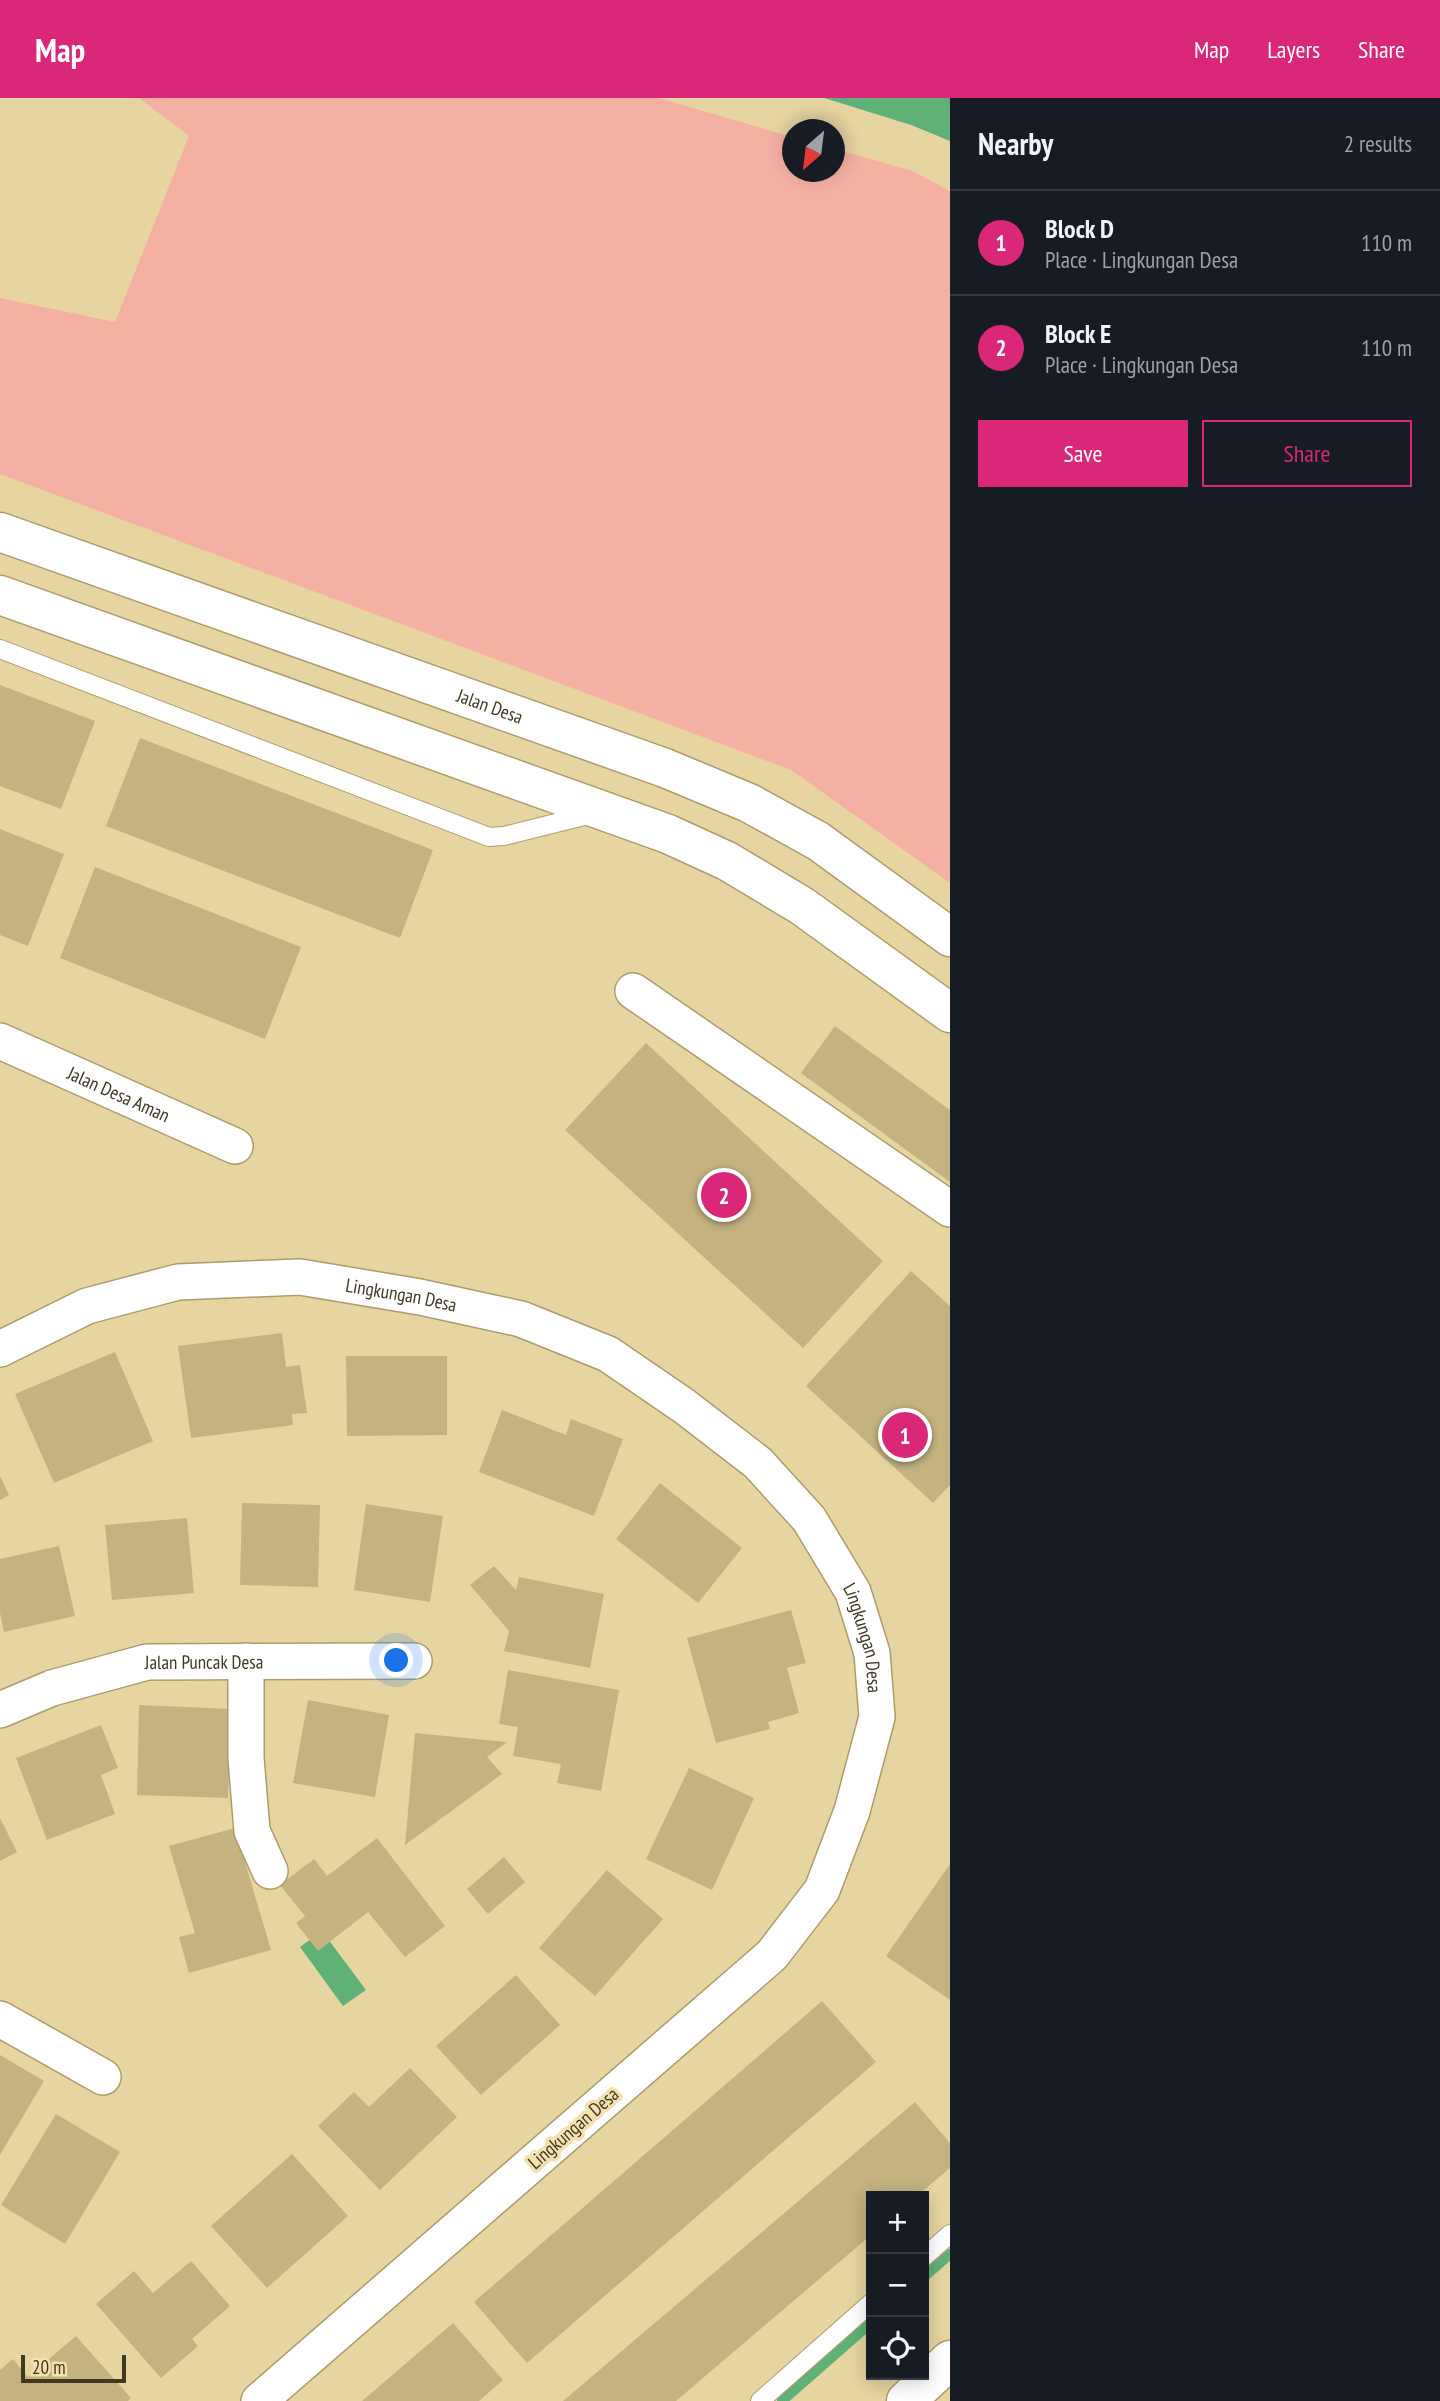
<!DOCTYPE html>
<html lang="en">
<head>
<meta charset="utf-8">
<style>
  :root { --surface:#171b24; --page:#20242c; --text:#f1f3f6; --muted:#9ea1a6; --line:#363941; --accent:#db2777 }
  body { margin:0; font-family:"PT Sans Narrow",sans-serif; background:var(--page); color:var(--text) }
  .controls { position:absolute; right:21px; bottom:21px; display:grid; overflow:hidden; border-radius:0px; box-shadow:0 4px 18px #0003 }
  .controls button { width:63px; height:63px; display:grid; place-items:center; padding:0; border:0; border-bottom:2px solid var(--line); background:var(--surface); color:var(--text); font:35px sans-serif }
  .compass { position:absolute; left:782px; top:21px; width:63px; height:63px; border-radius:50%; background:var(--surface); box-shadow:0 4px 18px #0003; rotate:208deg }
  .scale { position:absolute; left:21px; bottom:18px; width:105px; box-sizing:border-box; padding-left:7px; border:4px solid #3f3823; border-top:0; font-size:19px; line-height:24px; white-space:nowrap; color:#3f3823; -webkit-text-stroke:5px #f4e2ae; paint-order:stroke }
  .you { position:absolute; left:397px; top:1563px; width:24px; height:24px; margin:-18px; border:5px solid #fff; border-radius:50%; background:#1a73e8; box-shadow:0 0 0 10px #1a73e833 }
  .badge { display:grid; place-items:center; width:46px; height:46px; border-radius:50%; background:var(--accent); color:#fff; font-size:23px; font-weight:700 }
  .pin { position:absolute; translate:-50% -50%; border:4px solid #fff; box-shadow:0 2px 7px #0006 }
  .list { margin:0; padding:0; list-style:none }
  h2 { display:flex; justify-content:space-between; align-items:center; height:91px; margin:0; padding:0 28px; font-size:30px }
  h2 small { font-size:23px; font-weight:400; color:var(--muted) }
  .list li { display:grid; grid-template-columns:46px 1fr auto; gap:21px; align-items:center; box-sizing:border-box; height:105px; padding:0 28px; border-top:2px solid var(--line) }
  .list b { display:block; font-size:26px; white-space:nowrap }
  .list p { margin:0; font-size:23px; white-space:nowrap; color:var(--muted) }
  .list em { font-size:23px; font-style:normal; color:var(--muted) }
  .actions { display:flex; gap:14px; padding:21px 28px }
  .actions a { flex:1; padding:16px 0; border:2px solid var(--accent); border-radius:0px; text-align:center; font-size:24px; color:var(--accent) }
  .actions .main { background:var(--accent); color:#fff }
  .icon { flex:none; width:38px; height:38px; fill:none; stroke:currentColor; stroke-width:2; stroke-linecap:round; stroke-linejoin:round }
  .map { position:relative; flex:none; width:950px; height:2303px; overflow:hidden }
  header { display:flex; align-items:center; gap:42px; box-sizing:border-box; height:98px; padding:0 35px; background:var(--accent); color:#fff }
  header strong { font-size:33px }
  nav { display:flex; gap:38px; margin-inline-start:auto; font-size:24px }
  main { display:flex }
  aside { flex:1; background:var(--surface) }
  .map>svg:first-child { display:block }
  .green { fill:#f4b0a2 }
  .water { fill:#60b177 }
  .lines { fill:none; stroke-linecap:round; stroke-linejoin:round }
  .stream { stroke:#60b177; stroke-width:10 }
  .building { fill:#c4b280 }
  .service-casing { stroke:#ad9c6a; stroke-width:20 }
  .minor-casing { stroke:#ad9c6a; stroke-width:38 }
  .tertiary-casing { stroke:#ad9c6a; stroke-width:41 }
  .secondary-casing { stroke:#ad9c6a; stroke-width:41 }
  .service { stroke:#fff; stroke-width:18 }
  .minor { stroke:#fff; stroke-width:35 }
  .tertiary { stroke:#fff; stroke-width:38 }
  .secondary { stroke:#fff; stroke-width:38 }
  .labels { text-anchor:middle; dominant-baseline:central; stroke-width:7; stroke-linejoin:round; paint-order:stroke }
  .street-label { font-size:19px; fill:#3f3823; stroke:#f4e2ae }
</style>
</head>
<body>
<header>
<strong>Map</strong>
<nav><a>Map</a><a>Layers</a><a>Share</a></nav>
</header>
<main>
<div class="map">
<svg width="950" height="2303" viewBox="0 0 950 2303">
  <rect width="100%" height="100%" fill="#e7d5a1"/>
  <path class="green" d="M139,0H659L792,39V74H834L835,51L913,73L950,93V785L791,672L0,376V200L115,224L189,38Z"/>
  <g class="water">
    <path d="M824,0H950V43L911,27Z"/>
    <path d="M322,1833L366,1892L343,1908L300,1849Z"/>
  </g>
  <g class="lines">
    <g class="stream">
      <path d="M924,2179L950,2156"/>
      <path d="M782,2303L871,2225"/>
    </g>
  </g>
  <g class="building">
    <path d="M0,587L95,623L61,711L0,688Z"/>
    <path d="M140,640L433,752L400,840L106,728Z"/>
    <path d="M0,731L64,756L28,848L0,837Z"/>
    <path d="M95,769L301,849L265,941L60,860Z"/>
    <path d="M835,928L950,1012V1084L801,975Z"/>
    <path d="M646,945L883,1163L803,1250L565,1032Z"/>
    <path d="M911,1173L950,1208V1387L933,1405L806,1288Z"/>
    <path d="M282,1235L286,1269L300,1267L307,1315L292,1316L293,1327L191,1340L178,1248Z"/>
    <path d="M115,1254L153,1343L54,1385L15,1296Z"/>
    <path d="M346,1258H447V1337L347,1338Z"/>
    <path d="M502,1312L566,1337L571,1321L623,1341L594,1418L479,1374Z"/>
    <path d="M0,1378L9,1397L0,1402Z"/>
    <path d="M660,1385L742,1450L698,1505L616,1441Z"/>
    <path d="M242,1405L320,1407L318,1489L240,1487Z"/>
    <path d="M366,1406L443,1418L430,1504L354,1492Z"/>
    <path d="M187,1420L194,1495L112,1502L105,1427Z"/>
    <path d="M59,1448L75,1518L4,1534L0,1515V1461Z"/>
    <path d="M494,1468L516,1492L519,1479L604,1496L590,1570L504,1553L509,1533L470,1487Z"/>
    <path d="M791,1512L806,1565L787,1570L799,1615L768,1624L770,1631L716,1645L687,1540Z"/>
    <path d="M508,1572L619,1592L601,1693L557,1685L561,1666L513,1658L518,1629L499,1626Z"/>
    <path d="M308,1602L389,1617L375,1699L293,1685Z"/>
    <path d="M139,1607L231,1611L228,1700L137,1697Z"/>
    <path d="M101,1627L118,1670L101,1677L115,1716L47,1742L16,1660Z"/>
    <path d="M415,1635L507,1644L487,1659L502,1676L405,1747Z"/>
    <path d="M689,1670L754,1700L712,1792L646,1761Z"/>
    <path d="M0,1720L17,1754L0,1763Z"/>
    <path d="M235,1730L271,1852L189,1875L179,1839L195,1835L169,1748Z"/>
    <path d="M377,1740L445,1828L405,1859L368,1814L318,1853L296,1825L305,1818L280,1787L314,1761L327,1778Z"/>
    <path d="M504,1759L525,1784L488,1816L467,1791Z"/>
    <path d="M950,1766V1902L886,1858Z"/>
    <path d="M607,1772L663,1821L595,1898L539,1850Z"/>
    <path d="M516,1877L560,1927L481,1997L436,1948Z"/>
    <path d="M822,1903L876,1964L527,2265L474,2204Z"/>
    <path d="M0,1957L44,1983L0,2057Z"/>
    <path d="M410,1970L457,2019L380,2092L318,2028L354,1994L369,2009Z"/>
    <path d="M915,2004L950,2045V2070L917,2098H871V2137L676,2303H563Z"/>
    <path d="M56,2016L120,2054L65,2146L1,2107Z"/>
    <path d="M292,2056L348,2118L267,2190L211,2128Z"/>
    <path d="M191,2163L230,2208L192,2241L198,2248L161,2280L96,2206L134,2173L153,2195Z"/>
    <path d="M453,2225L503,2282L479,2303H362Z"/>
    <path d="M76,2238L131,2300L128,2303H0V2272L13,2261L28,2279Z"/>
  </g>
  <g class="lines">
    <defs>
      <g id="service">
        <path d="M0,551L489,739L504,738L592,716"/>
        <path d="M924,2159L950,2136"/>
        <path d="M760,2303L871,2205"/>
      </g>
      <g id="minor">
        <path d="M633,893L950,1111"/>
        <path id="s1" d="M0,943L235,1048"/>
        <path id="s2" d="M0,1251L87,1208L178,1184L300,1179L420,1199L521,1221L608,1256L684,1308L758,1365L809,1421L853,1494L872,1555L877,1619L852,1713L822,1792L772,1857L259,2303"/>
        <path d="M246,1563V1660L252,1733L270,1773"/>
        <path id="s3" d="M0,1612L52,1590L147,1564L414,1563"/>
        <path d="M0,1921L103,1979"/>
      </g>
      <path id="tertiary" d="M906,2303L950,2262"/>
      <g id="secondary">
        <path id="s4" d="M0,434L665,670L749,705L818,743L950,839"/>
        <path d="M0,497L668,736L727,763L802,808L950,915"/>
      </g>
    </defs>
    <use href="#service" class="service-casing"/>
    <use href="#minor" class="minor-casing"/>
    <use href="#tertiary" class="tertiary-casing"/>
    <use href="#secondary" class="secondary-casing"/>
    <use href="#service" class="service"/>
    <use href="#minor" class="minor"/>
    <use href="#tertiary" class="tertiary"/>
    <use href="#secondary" class="secondary"/>
  </g>
  <g class="labels">
    <g class="street-label">
      <text stroke="none"><textPath href="#s4" startOffset="520">Jalan Desa</textPath></text>
      <text stroke="none"><textPath href="#s1" startOffset="130">Jalan Desa Aman</textPath></text>
      <text stroke="none"><textPath href="#s2" startOffset="416">Lingkungan Desa</textPath></text>
      <text stroke="none"><textPath href="#s2" startOffset="1026">Lingkungan Desa</textPath></text>
      <text stroke="none"><textPath href="#s3" startOffset="212">Jalan Puncak Desa</textPath></text>
      <text transform="translate(573 2030) rotate(-41)">Lingkungan Desa</text>
    </g>
  </g>
</svg>
<div class="controls">
<button>+</button>
<button>−</button>
<button><svg class="icon" aria-label="locate" viewBox="0 0 24 24"><circle cx="12" cy="12" r="6"/><path d="M12 2v4M12 18v4M2 12h4M18 12h4"/></svg></button>
</div>
<svg class="compass" viewBox="-18 -18 36 36"><path d="M0-13l5 13h-10z" fill="#e53935"/><path d="M0 13l5-13h-10z" fill="#9ea1a6"/></svg>
<div class="scale">20 m</div>
<div class="you"></div>
<div class="pin badge" style="left:905px;top:1337px">1</div>
<div class="pin badge" style="left:724px;top:1097px">2</div>
</div>
<aside>
<h2>Nearby<small>2 results</small></h2>
<ul class="list">
<li><span class="badge">1</span><div><b>Block D</b><p>Place · Lingkungan Desa</p></div><em>110 m</em></li>
<li><span class="badge">2</span><div><b>Block E</b><p>Place · Lingkungan Desa</p></div><em>110 m</em></li>
</ul>
<div class="actions"><a class="main">Save</a><a>Share</a></div>
</aside>
</main>
</body>
</html>
